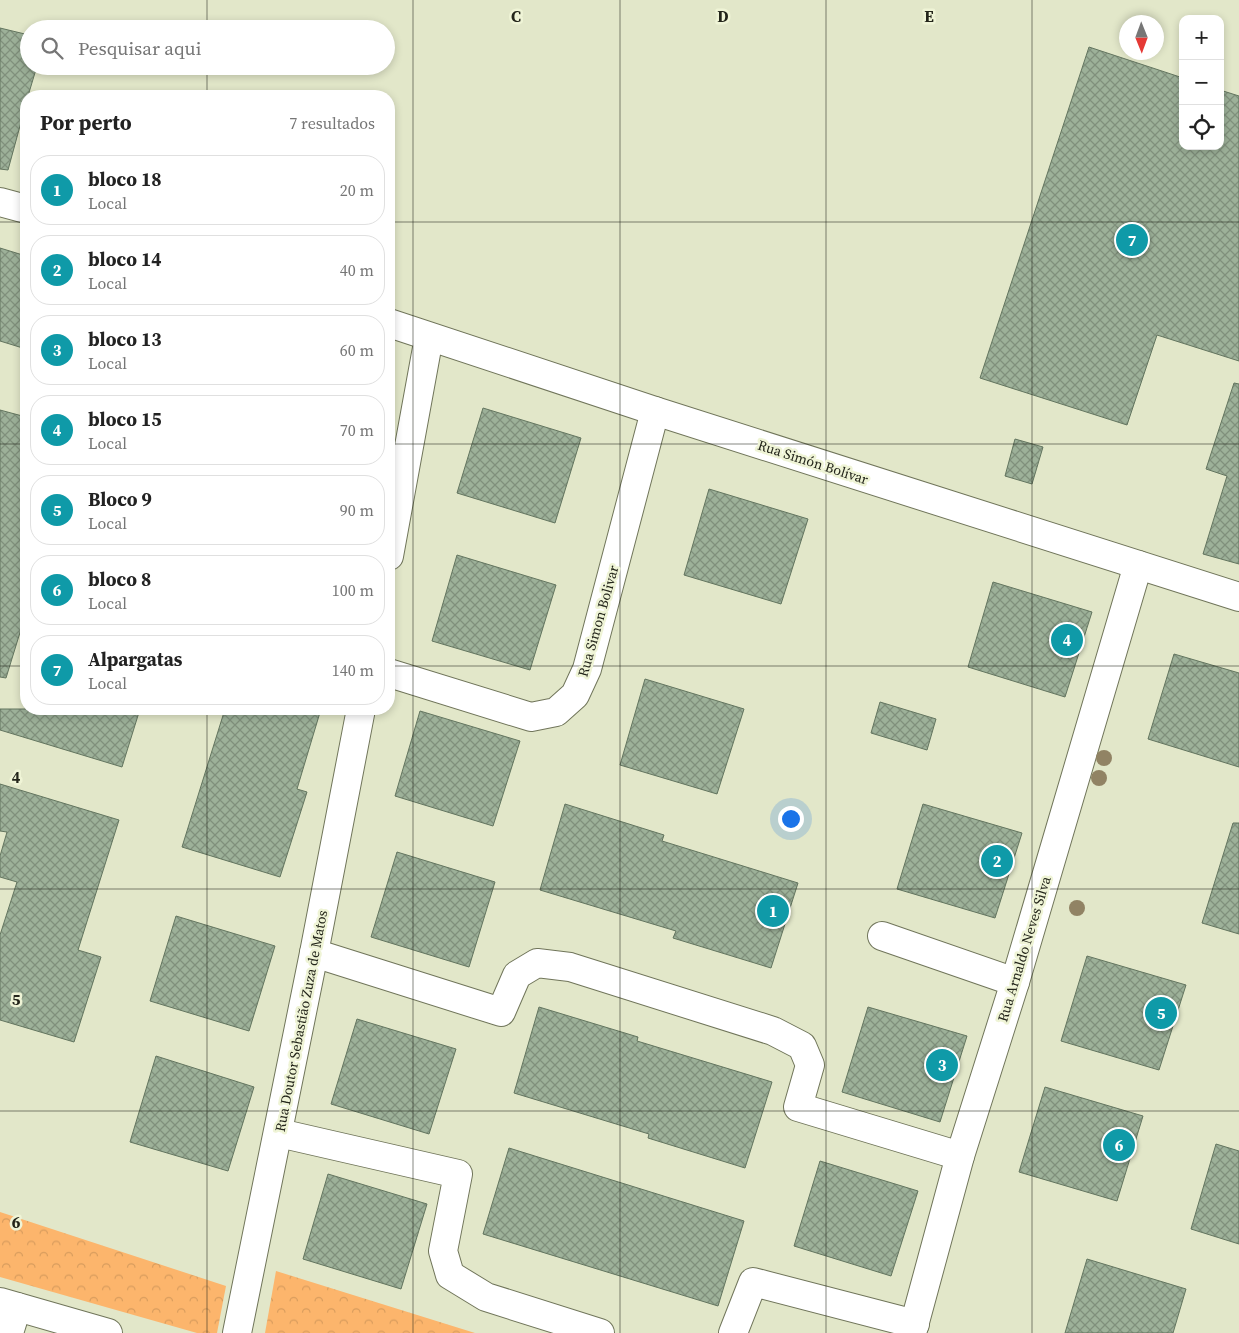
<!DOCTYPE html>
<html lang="pt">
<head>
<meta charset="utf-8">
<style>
  :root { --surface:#fff; --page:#f6f6f6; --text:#222; --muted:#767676; --line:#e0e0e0; --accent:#2d5b7a }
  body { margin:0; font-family:"Source Serif 4",serif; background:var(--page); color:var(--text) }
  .controls { position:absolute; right:15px; top:15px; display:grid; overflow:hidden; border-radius:10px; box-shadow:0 2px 8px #0003 }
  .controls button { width:45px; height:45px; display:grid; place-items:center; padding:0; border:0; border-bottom:1px solid var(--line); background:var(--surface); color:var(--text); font:25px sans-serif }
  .compass { position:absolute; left:1119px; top:15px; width:45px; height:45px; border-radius:50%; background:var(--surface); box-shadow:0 2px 8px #0003; rotate:179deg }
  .you { position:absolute; left:790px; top:818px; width:18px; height:18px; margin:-12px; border:4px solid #fff; border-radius:50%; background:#1a73e8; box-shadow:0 0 0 8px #1a73e833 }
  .badge { display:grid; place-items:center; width:32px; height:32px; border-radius:50%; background:var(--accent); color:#fff; font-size:16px; font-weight:700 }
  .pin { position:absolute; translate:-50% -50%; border:2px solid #fff; box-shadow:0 1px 5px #0006 }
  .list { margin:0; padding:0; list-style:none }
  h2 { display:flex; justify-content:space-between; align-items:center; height:65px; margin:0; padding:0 20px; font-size:21px }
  h2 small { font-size:16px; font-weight:400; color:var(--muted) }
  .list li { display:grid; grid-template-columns:32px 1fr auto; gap:15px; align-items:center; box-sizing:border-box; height:70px; margin:0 10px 10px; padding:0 10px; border:1px solid var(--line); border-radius:20px }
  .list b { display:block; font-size:19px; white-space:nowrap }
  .list p { margin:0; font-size:16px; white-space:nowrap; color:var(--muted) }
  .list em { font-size:16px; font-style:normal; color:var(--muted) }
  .icon { flex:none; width:28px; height:28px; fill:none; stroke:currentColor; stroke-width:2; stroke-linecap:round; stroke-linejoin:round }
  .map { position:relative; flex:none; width:1239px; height:1333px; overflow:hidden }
  .search { position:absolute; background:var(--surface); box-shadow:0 2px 8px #0003; left:20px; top:20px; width:375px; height:55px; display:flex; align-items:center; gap:12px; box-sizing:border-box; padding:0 18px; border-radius:28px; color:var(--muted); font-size:19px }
  .panel { position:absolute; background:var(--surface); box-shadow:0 2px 8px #0003; left:20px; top:90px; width:375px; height:625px; border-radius:20px }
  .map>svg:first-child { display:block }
  .forest { fill:url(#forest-crowns) }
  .building { fill:url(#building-cross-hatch); stroke:#63755f }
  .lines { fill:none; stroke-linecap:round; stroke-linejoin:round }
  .minor-casing { stroke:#70755a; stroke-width:30 }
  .secondary-casing { stroke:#70755a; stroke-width:30 }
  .minor { stroke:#fff; stroke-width:28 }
  .secondary { stroke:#fff; stroke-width:28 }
  .tree { fill:#918364 }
  .grid { fill:none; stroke:#23251a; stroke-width:1; stroke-opacity:0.55 }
  .labels { text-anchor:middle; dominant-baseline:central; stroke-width:5; stroke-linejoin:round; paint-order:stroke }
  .street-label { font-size:14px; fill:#23251a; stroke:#eff4d6 }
  .grid-label { font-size:16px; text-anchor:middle; font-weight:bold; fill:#23251a; stroke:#eff4d6; stroke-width:5; stroke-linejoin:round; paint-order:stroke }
</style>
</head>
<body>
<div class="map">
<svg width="1239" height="1333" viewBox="0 0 1239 1333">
  <defs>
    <pattern id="forest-crowns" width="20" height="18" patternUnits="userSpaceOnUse" patternTransform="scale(1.25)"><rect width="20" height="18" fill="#fcb56c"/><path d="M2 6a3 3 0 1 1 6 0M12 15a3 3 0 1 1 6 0" fill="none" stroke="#d89c5d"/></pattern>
    <pattern id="building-cross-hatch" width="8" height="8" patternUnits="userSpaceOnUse" patternTransform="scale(1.25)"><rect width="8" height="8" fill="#9db199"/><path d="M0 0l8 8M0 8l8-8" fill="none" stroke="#80907c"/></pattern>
  </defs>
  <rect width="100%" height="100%" fill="#e2e7c9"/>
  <g class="forest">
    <path d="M0,1212L226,1286L217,1333H197L0,1277Z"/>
    <path d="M276,1271L475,1333H265Z"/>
  </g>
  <g class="building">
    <path d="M0,28L29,35V66H37L28,96H26V104L8,170L0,169Z"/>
    <path d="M1089,47L1183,78V146H1220V90L1239,96V361L1157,335L1127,425L980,378Z"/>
    <path d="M0,248L26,256V349L0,341Z"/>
    <path d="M1234,383L1239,384V564L1203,554L1227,476L1206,469Z"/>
    <path d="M483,408L581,438L555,523L457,493Z"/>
    <path d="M0,410L26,417V613L6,678L0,677Z"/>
    <path d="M1015,439L1043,447L1032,484L1005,476Z"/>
    <path d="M709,489L808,519L781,604L684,575Z"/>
    <path d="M457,555L556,585L530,670L432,641Z"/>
    <path d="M993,582L1092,612L1065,697L968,667Z"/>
    <path d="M1174,654L1239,673V767L1148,739Z"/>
    <path d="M645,679L744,709L717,794L620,765Z"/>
    <path d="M880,702L936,719L927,750L871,733Z"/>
    <path d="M0,709H140L122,767L0,730Z"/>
    <path d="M225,709H321L297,789L307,792L280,877L182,847Z"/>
    <path d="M420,711L520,741L493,826L395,796Z"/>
    <path d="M0,784L119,820L78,950L101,957L74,1042L0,1020V935L17,882L0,877V856L7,832L0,831Z"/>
    <path d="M565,804L664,835L662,841L798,883L771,968L673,938L676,931L540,890Z"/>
    <path d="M923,804L1022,833L995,918L897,889Z"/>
    <path d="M1233,823H1239V934L1202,923Z"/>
    <path d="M397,852L495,882L469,967L371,937Z"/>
    <path d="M176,916L275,946L249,1031L150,1001Z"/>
    <path d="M1087,956L1186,985L1159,1070L1061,1041Z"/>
    <path d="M539,1007L638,1037L637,1041L772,1082L745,1168L648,1138L649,1134L514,1093Z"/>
    <path d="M868,1007L967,1036L940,1122L842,1092Z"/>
    <path d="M357,1019L456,1049L429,1134L331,1104Z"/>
    <path d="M156,1056L254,1087L228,1171L130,1142Z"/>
    <path d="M1045,1087L1143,1116L1117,1201L1019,1172Z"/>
    <path d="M1216,1144L1239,1151V1244L1191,1229Z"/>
    <path d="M509,1148L744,1221L718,1306L483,1234Z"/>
    <path d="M820,1161L918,1191L891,1276L794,1246Z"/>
    <path d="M328,1174L427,1204L401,1289L303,1259Z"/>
    <path d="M1087,1259L1186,1289L1173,1333H1065Z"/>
  </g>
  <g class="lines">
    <defs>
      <g id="minor">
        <path d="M0,202L26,209"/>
        <path d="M389,323L655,411L1239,597"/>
        <path d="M389,556L429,337"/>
        <path d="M389,673L531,717L556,712L575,695L587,669L655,411"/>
        <path d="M882,936L1015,982"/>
        <path d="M314,953L501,1012L517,975L537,963L570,967L773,1031L802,1046L810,1065L798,1107L960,1156"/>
        <path d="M279,1133L458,1174L443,1251L450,1275L486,1297L600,1333"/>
        <path d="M9,1333L17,1307"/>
        <path d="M237,1333L314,953L361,709"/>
        <path d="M733,1333L753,1282L915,1324"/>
        <path d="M912,1333L960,1156L1015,982L1138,565"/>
      </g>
      <path id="secondary" d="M0,1302L108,1333"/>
    </defs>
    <use href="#minor" class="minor-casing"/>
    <use href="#secondary" class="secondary-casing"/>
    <use href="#minor" class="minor"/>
    <use href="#secondary" class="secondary"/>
  </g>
  <g class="tree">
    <circle cx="1104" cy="758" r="8"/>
    <circle cx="1099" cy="778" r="8"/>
    <circle cx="1077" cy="908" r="8"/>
  </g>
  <path class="grid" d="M207,0V29M413,0V1333M620,0V1333M826,0V1333M1032,0V1333M207,66V96M0,222H26M389,222H1239M0,444H26M389,444H1239M0,666H26M389,666H1239M207,709V1333M0,889H1239M0,1111H1239"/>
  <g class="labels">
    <g class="street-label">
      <text transform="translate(813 462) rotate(18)">Rua Simón Bolívar</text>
      <text transform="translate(598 621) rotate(-74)">Rua Simon Bolivar</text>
      <text transform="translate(1024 949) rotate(-73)">Rua Arnaldo Neves Silva</text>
      <text transform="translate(301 1021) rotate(-79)">Rua Doutor Sebastião Zuza de Matos</text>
    </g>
  </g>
  <g class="grid-label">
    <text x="516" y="22">C</text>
    <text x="723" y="22">D</text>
    <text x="929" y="22">E</text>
    <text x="16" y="783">4</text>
    <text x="16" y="1005">5</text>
    <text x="16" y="1228">6</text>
  </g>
</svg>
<div class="controls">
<button>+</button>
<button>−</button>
<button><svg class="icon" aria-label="locate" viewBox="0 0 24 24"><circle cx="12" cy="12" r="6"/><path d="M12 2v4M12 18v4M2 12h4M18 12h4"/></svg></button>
</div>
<svg class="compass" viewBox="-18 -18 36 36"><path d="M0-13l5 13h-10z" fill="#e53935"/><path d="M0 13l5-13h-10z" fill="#767676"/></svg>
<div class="you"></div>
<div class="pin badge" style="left:773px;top:911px;background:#0f9aa8">1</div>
<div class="pin badge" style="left:997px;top:861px;background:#0f9aa8">2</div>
<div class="pin badge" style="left:942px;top:1065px;background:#0f9aa8">3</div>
<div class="pin badge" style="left:1067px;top:640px;background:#0f9aa8">4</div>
<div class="pin badge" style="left:1161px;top:1013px;background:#0f9aa8">5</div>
<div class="pin badge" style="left:1119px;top:1145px;background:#0f9aa8">6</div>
<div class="pin badge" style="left:1132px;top:240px;background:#0f9aa8">7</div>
<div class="search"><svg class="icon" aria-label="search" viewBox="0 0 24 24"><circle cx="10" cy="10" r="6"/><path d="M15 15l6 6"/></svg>Pesquisar aqui</div>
<section class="panel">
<h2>Por perto<small>7 resultados</small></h2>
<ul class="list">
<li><span class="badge" style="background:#0f9aa8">1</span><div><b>bloco 18</b><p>Local</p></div><em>20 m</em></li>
<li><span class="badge" style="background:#0f9aa8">2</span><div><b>bloco 14</b><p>Local</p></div><em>40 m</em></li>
<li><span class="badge" style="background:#0f9aa8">3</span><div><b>bloco 13</b><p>Local</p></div><em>60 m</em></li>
<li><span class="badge" style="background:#0f9aa8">4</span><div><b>bloco 15</b><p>Local</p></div><em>70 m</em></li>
<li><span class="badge" style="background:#0f9aa8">5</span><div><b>Bloco 9</b><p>Local</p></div><em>90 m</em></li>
<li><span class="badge" style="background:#0f9aa8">6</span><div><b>bloco 8</b><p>Local</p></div><em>100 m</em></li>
<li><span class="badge" style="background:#0f9aa8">7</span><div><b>Alpargatas</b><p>Local</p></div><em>140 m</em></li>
</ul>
</section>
</div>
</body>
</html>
